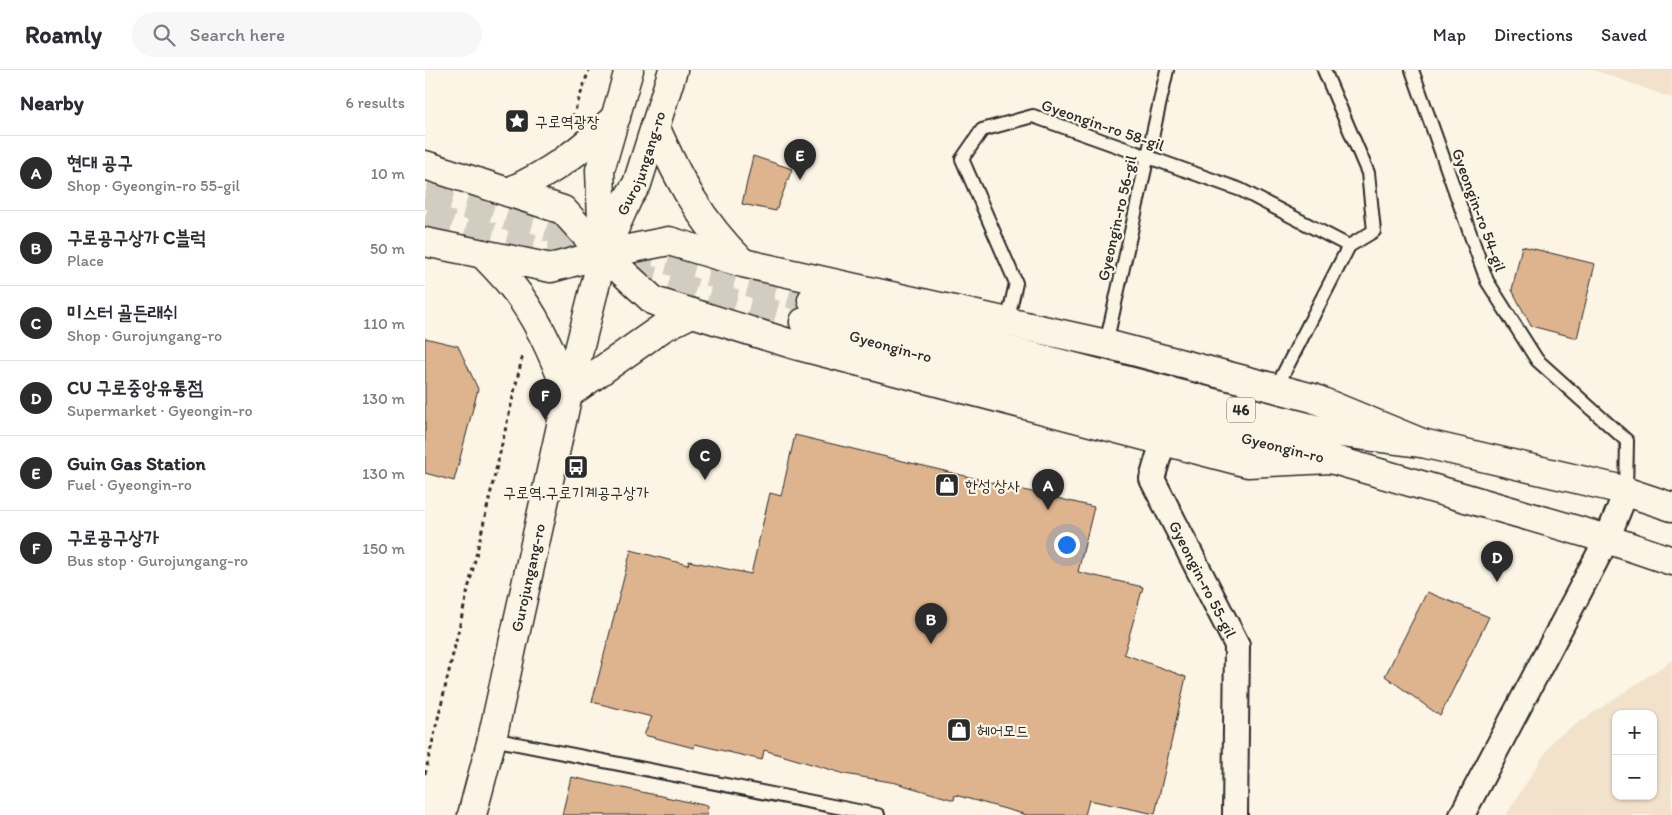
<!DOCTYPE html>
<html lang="en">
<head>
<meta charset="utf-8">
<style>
  :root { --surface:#fff; --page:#f7f7f7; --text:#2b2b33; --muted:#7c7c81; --line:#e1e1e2; --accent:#2b2b2b }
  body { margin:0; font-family:Itim,"Poor Story",sans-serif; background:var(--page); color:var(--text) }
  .controls { position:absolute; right:15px; bottom:15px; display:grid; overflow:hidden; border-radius:10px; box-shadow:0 1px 4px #0004 }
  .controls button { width:45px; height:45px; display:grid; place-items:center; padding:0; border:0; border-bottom:1px solid var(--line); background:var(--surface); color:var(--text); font:25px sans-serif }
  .you { position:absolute; left:641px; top:474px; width:18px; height:18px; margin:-12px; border:4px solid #fff; border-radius:50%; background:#1a73e8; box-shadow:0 0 0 8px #1a73e833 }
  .badge { display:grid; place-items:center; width:32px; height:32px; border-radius:50%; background:var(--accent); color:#fff; font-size:16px; font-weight:700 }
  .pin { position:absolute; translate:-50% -41px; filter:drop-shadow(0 1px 2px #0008) }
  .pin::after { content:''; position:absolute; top:26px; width:18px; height:15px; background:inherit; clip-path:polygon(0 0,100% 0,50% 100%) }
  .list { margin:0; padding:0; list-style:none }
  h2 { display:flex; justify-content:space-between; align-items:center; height:65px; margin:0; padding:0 20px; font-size:21px }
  h2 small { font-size:16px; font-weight:400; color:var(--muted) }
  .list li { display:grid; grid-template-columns:32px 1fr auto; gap:15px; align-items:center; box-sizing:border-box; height:75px; padding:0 20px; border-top:1px solid var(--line) }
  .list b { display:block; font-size:19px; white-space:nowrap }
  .list p { margin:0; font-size:16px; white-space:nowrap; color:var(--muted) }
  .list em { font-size:16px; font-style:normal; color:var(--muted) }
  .icon { flex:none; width:28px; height:28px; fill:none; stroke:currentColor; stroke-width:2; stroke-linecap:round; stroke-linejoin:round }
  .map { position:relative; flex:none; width:1247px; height:745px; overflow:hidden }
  header { display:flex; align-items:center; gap:30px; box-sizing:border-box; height:70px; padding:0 25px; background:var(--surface); border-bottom:1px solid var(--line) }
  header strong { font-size:24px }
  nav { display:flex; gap:28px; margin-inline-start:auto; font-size:18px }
  .search { width:350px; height:45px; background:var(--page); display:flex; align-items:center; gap:12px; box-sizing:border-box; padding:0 18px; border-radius:28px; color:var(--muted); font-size:19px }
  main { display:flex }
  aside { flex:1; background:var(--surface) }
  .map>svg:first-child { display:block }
  .built { fill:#f3e2cb; fill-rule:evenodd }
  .building { fill:#ddb48e; stroke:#2b2b2b }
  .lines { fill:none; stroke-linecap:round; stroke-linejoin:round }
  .primary-tunnel { stroke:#d2cdc0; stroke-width:28; stroke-dasharray:28 14; stroke-linecap:butt }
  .service-casing { stroke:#2b2b2b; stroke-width:16 }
  .minor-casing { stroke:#2b2b2b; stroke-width:28 }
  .secondary-casing { stroke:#2b2b2b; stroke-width:31 }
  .primary-casing { stroke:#2b2b2b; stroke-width:31 }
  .path { stroke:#2b2b2b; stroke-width:3; stroke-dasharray:4 4; stroke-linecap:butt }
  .service { stroke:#fcf5e5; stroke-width:12 }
  .minor { stroke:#fcf5e5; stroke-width:24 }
  .secondary { stroke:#fcf5e5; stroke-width:28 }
  .primary { stroke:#fcf5e5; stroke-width:28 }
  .labels { text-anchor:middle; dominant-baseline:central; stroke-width:4.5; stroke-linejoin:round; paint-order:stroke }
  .shield { fill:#fcf5e5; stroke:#6a6863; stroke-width:1 }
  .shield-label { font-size:15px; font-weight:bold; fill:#2b2b2b }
  .poi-label { font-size:16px; fill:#2b2b2b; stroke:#fcf5e5; text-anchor:start }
  .street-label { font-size:16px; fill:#2b2b2b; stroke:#fcf5e5 }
</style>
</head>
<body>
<header>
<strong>Roamly</strong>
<div class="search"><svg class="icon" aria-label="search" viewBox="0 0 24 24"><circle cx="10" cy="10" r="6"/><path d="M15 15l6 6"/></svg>Search here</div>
<nav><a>Map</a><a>Directions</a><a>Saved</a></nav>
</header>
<main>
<aside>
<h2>Nearby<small>6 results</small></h2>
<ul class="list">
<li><span class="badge">A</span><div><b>현대 공구</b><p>Shop · Gyeongin-ro 55-gil</p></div><em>10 m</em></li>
<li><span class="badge">B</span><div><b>구로공구상가 C블럭</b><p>Place</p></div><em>50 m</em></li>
<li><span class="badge">C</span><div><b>미스터 골든래쉬</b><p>Shop · Gurojungang-ro</p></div><em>110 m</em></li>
<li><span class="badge">D</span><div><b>CU 구로중앙유통점</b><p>Supermarket · Gyeongin-ro</p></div><em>130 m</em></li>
<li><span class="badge">E</span><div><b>Guin Gas Station</b><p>Fuel · Gyeongin-ro</p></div><em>130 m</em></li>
<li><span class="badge">F</span><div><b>구로공구상가</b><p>Bus stop · Gurojungang-ro</p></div><em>150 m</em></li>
</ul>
</aside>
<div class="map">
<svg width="1247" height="745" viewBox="0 0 1247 745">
  <rect width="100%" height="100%" fill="#fcf5e5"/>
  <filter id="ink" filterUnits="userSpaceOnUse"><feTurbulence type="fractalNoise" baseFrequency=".02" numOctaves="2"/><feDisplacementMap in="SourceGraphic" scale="10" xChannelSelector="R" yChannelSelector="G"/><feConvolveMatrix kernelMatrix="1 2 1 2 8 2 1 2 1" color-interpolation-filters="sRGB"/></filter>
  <g filter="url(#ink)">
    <g class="built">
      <path d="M1169,0H1247V28Z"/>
      <path d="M1247,590V745H1081L1129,669ZM1191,644H1228V726H1191Z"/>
    </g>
    <g class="building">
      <path d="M328,86L367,99L351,141L317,134Z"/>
      <path d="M1097,176L1170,194L1152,268L1106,256L1087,220Z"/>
      <path d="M0,268L33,276L53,319L29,411L0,403Z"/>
      <path d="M370,365L669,437L653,502L718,517L699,584L761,607L730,744L664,730L660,745H602L530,725L529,730L471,713L420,704L339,680L337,690L270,674L269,678L219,665L227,647L167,632L206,480L263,495L264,491L326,504L345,423L356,426Z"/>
      <path d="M1002,522L1064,547L1015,646L960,606Z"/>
      <path d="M146,707L283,736L282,745H137Z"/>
    </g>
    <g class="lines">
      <g class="primary-tunnel">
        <path d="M0,124L387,230"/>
        <path d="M0,148L379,252"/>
      </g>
      <defs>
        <g id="service">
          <path d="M987,0L1062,211L1112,290L1202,371L1201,422"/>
          <path d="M582,253L591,213L537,89L557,60L608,46L816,120L924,176"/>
          <path d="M681,274L742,0"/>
          <path d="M851,318L924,176L949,161L943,103L899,0"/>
          <path d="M67,669L453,745"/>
        </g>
        <g id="minor">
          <path id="s1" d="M738,371L727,409L812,575L810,745"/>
          <path d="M1037,745L1182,469L1201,422"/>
        </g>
        <g id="secondary">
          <path d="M178,177L175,100L204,0"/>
          <path id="s2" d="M47,745L67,669L143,324L178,184L203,128L212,114L248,0"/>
        </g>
        <g id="primary">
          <path d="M230,56C253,109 276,152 317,192"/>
          <path d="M0,95L138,140L178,184L229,231L370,275L823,393L906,389"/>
          <path d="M83,122C125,104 158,79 191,47"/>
          <path d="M0,172L126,198L178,184L244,171L318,193L681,274L888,328L997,373"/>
          <path d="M58,184C68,195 78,205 87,216C112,246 130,288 143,324L237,258L267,243"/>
          <path d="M387,230L894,360L997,373L1190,418L1247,437"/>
          <path id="s3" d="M379,252L576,306L906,389L1182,469L1247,491"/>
        </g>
      </defs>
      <use href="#service" class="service-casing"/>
      <use href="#minor" class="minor-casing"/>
      <use href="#secondary" class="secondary-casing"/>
      <use href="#primary" class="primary-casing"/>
      <g class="path">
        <path d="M143,54L148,46L164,0"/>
        <path d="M0,704L98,284"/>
      </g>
      <use href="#service" class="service"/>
      <use href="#minor" class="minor"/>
      <use href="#secondary" class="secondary"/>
      <use href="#primary" class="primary"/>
    </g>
  </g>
  <defs>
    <symbol id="sight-square" viewBox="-11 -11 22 22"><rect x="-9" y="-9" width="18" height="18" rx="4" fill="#2b2b2b" stroke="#fcf5e5"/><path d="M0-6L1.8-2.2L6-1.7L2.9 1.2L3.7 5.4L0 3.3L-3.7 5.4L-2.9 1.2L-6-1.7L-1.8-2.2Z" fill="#fff"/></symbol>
    <symbol id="bus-square" viewBox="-11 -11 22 22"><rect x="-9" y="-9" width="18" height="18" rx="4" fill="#2b2b2b" stroke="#fcf5e5"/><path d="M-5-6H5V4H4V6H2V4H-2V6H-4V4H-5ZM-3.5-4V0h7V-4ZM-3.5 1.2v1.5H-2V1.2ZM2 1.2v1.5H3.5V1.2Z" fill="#fff"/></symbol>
    <symbol id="shop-square" viewBox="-11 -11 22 22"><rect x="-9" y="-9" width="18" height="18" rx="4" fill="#2b2b2b" stroke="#fcf5e5"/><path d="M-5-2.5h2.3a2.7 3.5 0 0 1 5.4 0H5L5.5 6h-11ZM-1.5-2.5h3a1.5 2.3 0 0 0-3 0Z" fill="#fff"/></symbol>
  </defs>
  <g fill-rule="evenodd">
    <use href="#sight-square" x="78" y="37" width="28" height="28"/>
    <use href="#bus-square" x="137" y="383" width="28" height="28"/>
    <use href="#shop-square" x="508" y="401" width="28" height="28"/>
    <use href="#shop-square" x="520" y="646" width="28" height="28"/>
  </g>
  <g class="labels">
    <rect class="shield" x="802" y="327.5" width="28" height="25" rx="4"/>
    <g class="shield-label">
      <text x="816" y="340">46</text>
    </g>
    <g class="poi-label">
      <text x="110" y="51">구로역광장</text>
      <text x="540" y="415">한성 상사</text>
      <text x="151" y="422" text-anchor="middle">구로역.구로기계공구상가</text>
      <text x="552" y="660">헤어모드</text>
    </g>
    <g class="street-label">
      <text transform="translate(678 55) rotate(19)">Gyeongin-ro 58-gil</text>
      <text stroke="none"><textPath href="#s2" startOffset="675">Gurojungang-ro</textPath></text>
      <text transform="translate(1054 140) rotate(70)">Gyeongin-ro 54-gil</text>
      <text transform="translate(692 148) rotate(-77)">Gyeongin-ro 56-gil</text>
      <text stroke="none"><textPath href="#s3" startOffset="90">Gyeongin-ro</textPath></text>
      <text stroke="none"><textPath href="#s3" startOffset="495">Gyeongin-ro</textPath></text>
      <text stroke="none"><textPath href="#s2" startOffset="244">Gurojungang-ro</textPath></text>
      <text stroke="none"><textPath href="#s1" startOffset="152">Gyeongin-ro 55-gil</textPath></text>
    </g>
  </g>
</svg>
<div class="controls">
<button>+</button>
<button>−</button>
</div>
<div class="you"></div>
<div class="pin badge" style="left:623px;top:440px">A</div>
<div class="pin badge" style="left:506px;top:574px">B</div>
<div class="pin badge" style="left:280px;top:410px">C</div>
<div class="pin badge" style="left:1072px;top:512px">D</div>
<div class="pin badge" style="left:375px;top:110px">E</div>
<div class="pin badge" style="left:120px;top:350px">F</div>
</div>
</main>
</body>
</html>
